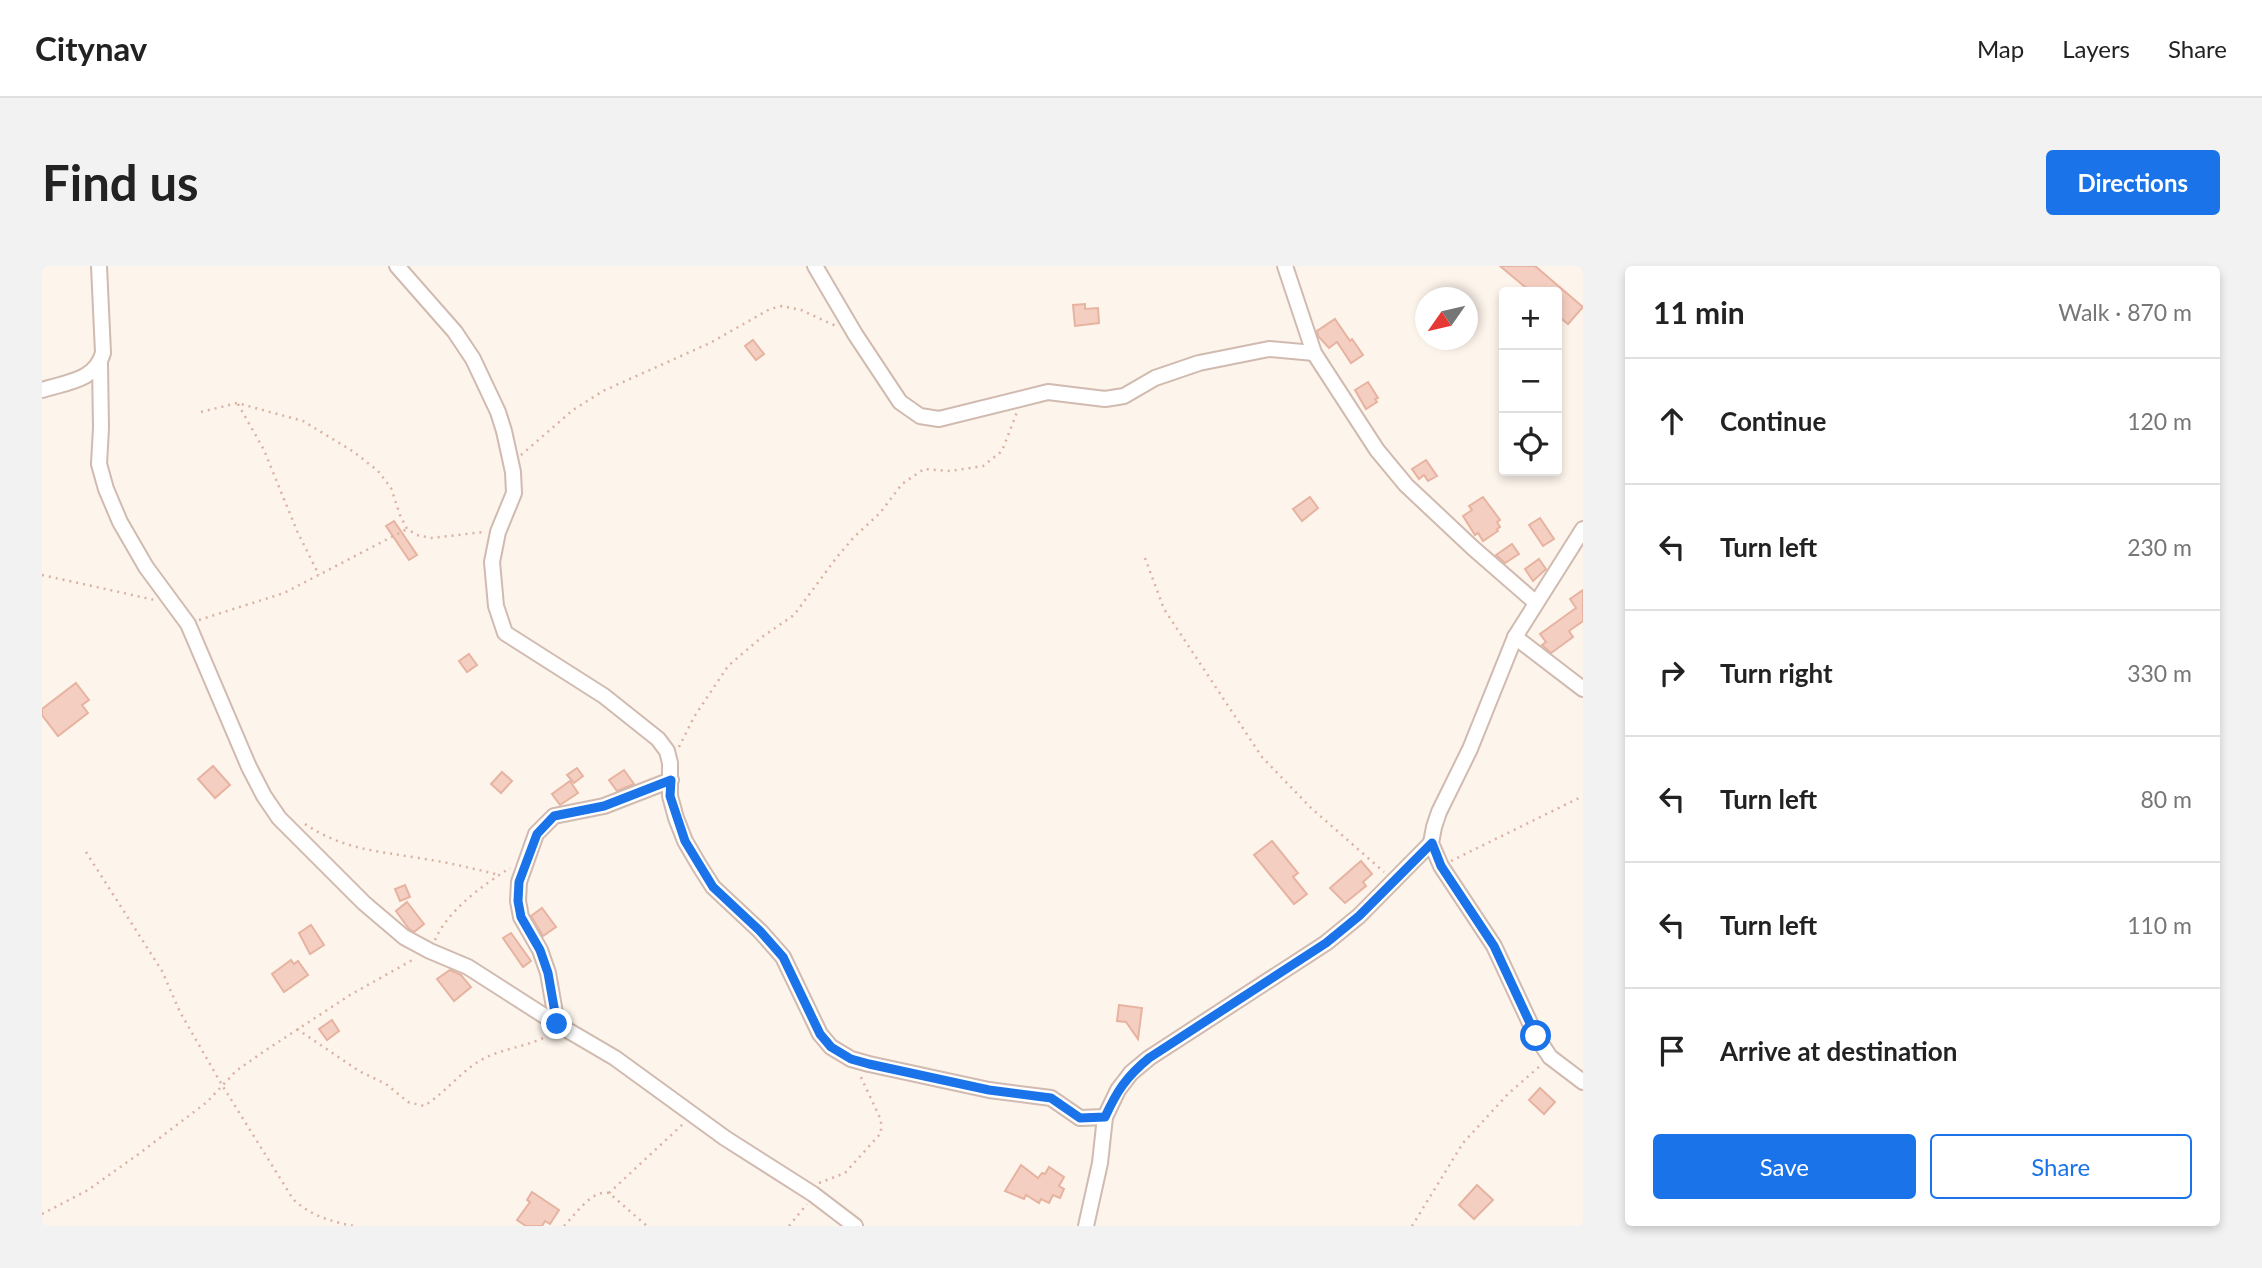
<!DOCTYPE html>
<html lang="en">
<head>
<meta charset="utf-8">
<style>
  :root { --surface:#fff; --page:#f2f2f2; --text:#222; --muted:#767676; --line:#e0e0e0; --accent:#1a73e8 }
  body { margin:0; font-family:Lato,sans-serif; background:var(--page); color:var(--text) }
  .controls { position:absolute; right:21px; top:21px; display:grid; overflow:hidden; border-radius:7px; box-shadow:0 4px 10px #0003 }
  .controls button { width:63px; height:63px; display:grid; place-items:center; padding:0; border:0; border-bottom:2px solid var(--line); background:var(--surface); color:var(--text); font:35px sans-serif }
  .compass { position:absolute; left:1373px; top:21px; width:63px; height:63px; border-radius:50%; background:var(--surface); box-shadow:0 4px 10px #0003; rotate:236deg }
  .stop { position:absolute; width:21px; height:21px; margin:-16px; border:5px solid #1a73e8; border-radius:50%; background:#fff }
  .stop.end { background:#1a73e8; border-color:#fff; box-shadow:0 2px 7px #0008 }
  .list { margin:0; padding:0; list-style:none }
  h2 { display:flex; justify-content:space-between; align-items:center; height:91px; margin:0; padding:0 28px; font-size:30px }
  h2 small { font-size:23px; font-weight:400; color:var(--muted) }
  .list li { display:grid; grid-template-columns:46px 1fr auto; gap:21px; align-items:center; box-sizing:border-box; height:126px; padding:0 28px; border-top:2px solid var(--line) }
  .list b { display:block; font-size:26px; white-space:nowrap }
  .list em { font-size:23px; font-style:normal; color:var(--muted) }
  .actions { display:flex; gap:14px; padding:21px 28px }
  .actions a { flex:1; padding:16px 0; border:2px solid var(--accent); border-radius:7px; text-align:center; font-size:24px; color:var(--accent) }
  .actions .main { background:var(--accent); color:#fff }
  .icon { flex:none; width:38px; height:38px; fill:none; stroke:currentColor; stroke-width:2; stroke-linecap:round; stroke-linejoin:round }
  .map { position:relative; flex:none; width:1541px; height:960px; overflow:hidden; border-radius:7px }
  header { display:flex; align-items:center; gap:42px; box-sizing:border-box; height:98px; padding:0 35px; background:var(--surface); border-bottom:2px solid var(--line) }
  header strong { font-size:33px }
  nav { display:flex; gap:38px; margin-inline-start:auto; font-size:24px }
  .intro { display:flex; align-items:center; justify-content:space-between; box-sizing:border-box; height:168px; padding:0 42px }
  h1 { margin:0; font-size:49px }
  .button { padding:18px 32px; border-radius:7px; background:var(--accent); color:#fff; font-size:24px; font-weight:700 }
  main { display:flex; gap:42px; padding:0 42px }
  aside { flex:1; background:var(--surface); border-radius:7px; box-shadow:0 4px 10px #0003 }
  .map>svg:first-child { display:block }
  .building { fill:#f4cfc1; stroke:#e7b3a1; stroke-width:2 }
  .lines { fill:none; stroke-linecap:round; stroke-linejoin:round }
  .minor-casing { stroke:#d1baaf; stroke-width:18 }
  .path { stroke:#dab2a3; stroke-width:2.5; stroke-dasharray:2 5; stroke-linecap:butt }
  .minor { stroke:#fff; stroke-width:14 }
  .route { stroke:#1a73e8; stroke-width:9 }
</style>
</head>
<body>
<header>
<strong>Citynav</strong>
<nav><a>Map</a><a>Layers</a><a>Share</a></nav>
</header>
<div class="intro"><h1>Find us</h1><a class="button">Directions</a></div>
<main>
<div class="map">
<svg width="1541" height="960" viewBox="0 0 1541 960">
  <rect width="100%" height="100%" fill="#fdf4eb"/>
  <g class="building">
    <path d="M1458,0H1493L1541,41L1526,58L1515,49V26H1489Z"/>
    <path d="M1043,38V43L1056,42L1057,57L1033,60L1031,39Z"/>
    <path d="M1293,53L1308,75L1310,73L1321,89L1309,97L1295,76L1287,82L1276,70L1275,65Z"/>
    <path d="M711,74L722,88L714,94L703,80Z"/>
    <path d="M1326,116L1336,132L1333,133L1335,136L1324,143L1313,124Z"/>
    <path d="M1384,194L1395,210L1386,215L1382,209L1377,213L1370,203Z"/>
    <path d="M1268,231L1276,242L1260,255L1251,243Z"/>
    <path d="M1441,231L1458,254L1455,256L1458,261L1455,263L1456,265L1441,275L1436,267L1433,269L1421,250L1430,244L1427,240Z"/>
    <path d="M1498,252L1512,273L1501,280L1487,259Z"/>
    <path d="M352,255L375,289L367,294L344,260Z"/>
    <path d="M1470,278L1477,288L1463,297L1454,289Z"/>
    <path d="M1497,293L1504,303L1491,315L1483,303Z"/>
    <path d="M1541,324V355L1527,365L1531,371L1509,387L1500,379L1504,376L1498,368L1534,342L1528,333Z"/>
    <path d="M427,388L435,399L425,406L417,395Z"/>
    <path d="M34,417L47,434L40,439L46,447L16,470L0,449V443Z"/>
    <path d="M171,500L188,519L173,532L156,513Z"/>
    <path d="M535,502L541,510L532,517L525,509Z"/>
    <path d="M582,504L592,518L575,525L567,514Z"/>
    <path d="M460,506L470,515L459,527L449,518Z"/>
    <path d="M528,515L536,527L518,539L510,528Z"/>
    <path d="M1230,575L1256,607L1251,611L1265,628L1252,638L1212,589Z"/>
    <path d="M1319,595L1330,608L1321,616L1324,620L1303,637L1288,622Z"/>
    <path d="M363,619L368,631L358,635L353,623Z"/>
    <path d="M365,636L382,658L372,666L367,663L354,645Z"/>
    <path d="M500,642L514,661L501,670L489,650Z"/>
    <path d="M269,659L282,679L268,688L257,667Z"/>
    <path d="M469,667L489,695L481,701L461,672Z"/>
    <path d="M249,694L252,698L256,695L266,709L242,726L230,708Z"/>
    <path d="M408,704L419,709L429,721L412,735L395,713Z"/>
    <path d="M1077,739L1100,742L1096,773L1084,756L1075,755Z"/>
    <path d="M290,754L297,765L285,774L277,763Z"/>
    <path d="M1498,822L1513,836L1502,848L1487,834Z"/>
    <path d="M979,899L996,912L1000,907L1003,908L1007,901L1022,911L1017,920L1022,923L1018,932L1011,929L1007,937L999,933L997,937L984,929L982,933L963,925Z"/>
    <path d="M1435,919L1451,934L1432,953L1417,939Z"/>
    <path d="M490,926L517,944L508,958L503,955L500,960H484L475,954L488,936L485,934Z"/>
  </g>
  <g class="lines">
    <defs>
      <g id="minor">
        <path d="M355,0L413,66L431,93L456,146L462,165L471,206L472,227L456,266L450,296L454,340L463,367L562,430L616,473L625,485L628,497V530L634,552L643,575L657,599L671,621L718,665L741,691L778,768L789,781L809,793L827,798L947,824L1009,832L1038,852L1063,851"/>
        <path d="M773,0L813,68L858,136L878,150L897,153L1006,126L1063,133L1082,130L1113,112L1157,97L1227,83L1272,87"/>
        <path d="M1243,0L1272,87L1335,184L1364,219L1431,282L1493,336"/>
        <path d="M58,98L59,162L57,198L64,223L78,256L104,301L146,358L207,501L222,530L237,552L322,637L362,671L388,685L426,701L515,758L573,792L683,872L771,928L813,960"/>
        <path d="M0,124C25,116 53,115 61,87L57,0"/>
        <path d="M1541,263L1473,371L1428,483L1397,546L1392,561L1389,577L1399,600L1452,680L1494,770L1508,791L1541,816"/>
        <path d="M1473,371L1541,423"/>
        <path d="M515,758L506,707L498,684L479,651L476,635L477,616L494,568L512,550L562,540L629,514"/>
        <path d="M1044,960L1058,897L1063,851L1076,824L1089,807L1107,792L1284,677L1317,650L1389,577"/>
      </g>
    </defs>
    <use href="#minor" class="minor-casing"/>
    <g class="path">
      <path d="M196,138L222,184L255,265L277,309"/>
      <path d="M159,146L195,137L261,155L312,186L336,205L349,222L358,249L365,263L375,269L389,272L442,266"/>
      <path d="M479,189L531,144L561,125L668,77L728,43L740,40L759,44L794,60"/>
      <path d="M1103,292L1122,343L1220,491L1268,541L1342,606"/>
      <path d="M0,309L113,334"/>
      <path d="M157,354L242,327L365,263"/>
      <path d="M637,481L652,451L686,400L720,371L752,349L795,291L812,271L838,247L860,218L882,203L908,205L941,200L960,185L975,146"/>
      <path d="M263,558C300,583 334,585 377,592C404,596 430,602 457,609"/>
      <path d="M44,586L120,705L138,746L180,819L251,933C267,949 290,956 312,960"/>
      <path d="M1409,595L1541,530"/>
      <path d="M393,674C406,644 441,619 468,602"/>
      <path d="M255,763L317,805L344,818L366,836L382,840C403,827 417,807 439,794C460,782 486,781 507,769"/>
      <path d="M777,917L803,907L839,867V854L817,807"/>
      <path d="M567,927L641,858"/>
      <path d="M0,948L46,924L98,887L165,836L194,805L221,786L308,729L374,692"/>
      <path d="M522,960C533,949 550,923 567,927L605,960"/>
      <path d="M747,960L765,938"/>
      <path d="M1370,960L1421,877L1466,828L1498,800"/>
    </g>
    <use href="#minor" class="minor"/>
  </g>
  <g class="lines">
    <path class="route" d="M515,758L506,707L498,684L479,651L476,635L477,616L495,568L512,550L562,540L629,514L628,530L643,575L671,621L718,665L741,691L778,768L789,781L809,793L827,798L947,824L1009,832L1038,852L1063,851C1075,825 1084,811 1107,792L1284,677L1317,650L1390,577L1399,600L1452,680L1494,770"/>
  </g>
</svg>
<div class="controls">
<button>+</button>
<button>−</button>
<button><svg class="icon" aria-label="locate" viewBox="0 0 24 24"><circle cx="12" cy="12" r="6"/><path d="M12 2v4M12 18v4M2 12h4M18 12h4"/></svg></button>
</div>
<svg class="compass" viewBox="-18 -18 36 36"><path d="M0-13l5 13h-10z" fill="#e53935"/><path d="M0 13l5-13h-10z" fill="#767676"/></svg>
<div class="stop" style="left:1494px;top:770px"></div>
<div class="stop end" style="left:515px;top:758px"></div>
</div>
<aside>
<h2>11 min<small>Walk · 870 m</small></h2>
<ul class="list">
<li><svg class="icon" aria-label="ahead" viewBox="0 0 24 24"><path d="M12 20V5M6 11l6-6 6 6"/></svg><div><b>Continue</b></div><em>120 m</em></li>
<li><svg class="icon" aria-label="left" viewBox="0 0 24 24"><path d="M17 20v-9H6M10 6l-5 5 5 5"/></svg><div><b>Turn left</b></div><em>230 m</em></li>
<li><svg class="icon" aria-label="right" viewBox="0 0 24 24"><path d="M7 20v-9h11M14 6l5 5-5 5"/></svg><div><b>Turn right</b></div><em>330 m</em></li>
<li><svg class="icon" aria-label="left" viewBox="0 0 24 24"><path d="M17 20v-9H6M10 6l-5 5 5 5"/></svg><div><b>Turn left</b></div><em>80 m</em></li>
<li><svg class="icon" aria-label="left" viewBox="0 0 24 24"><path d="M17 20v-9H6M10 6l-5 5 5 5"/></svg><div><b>Turn left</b></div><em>110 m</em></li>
<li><svg class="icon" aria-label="arrive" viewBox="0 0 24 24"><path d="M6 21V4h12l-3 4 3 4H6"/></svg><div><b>Arrive at destination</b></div></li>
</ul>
<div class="actions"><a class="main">Save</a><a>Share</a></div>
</aside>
</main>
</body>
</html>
